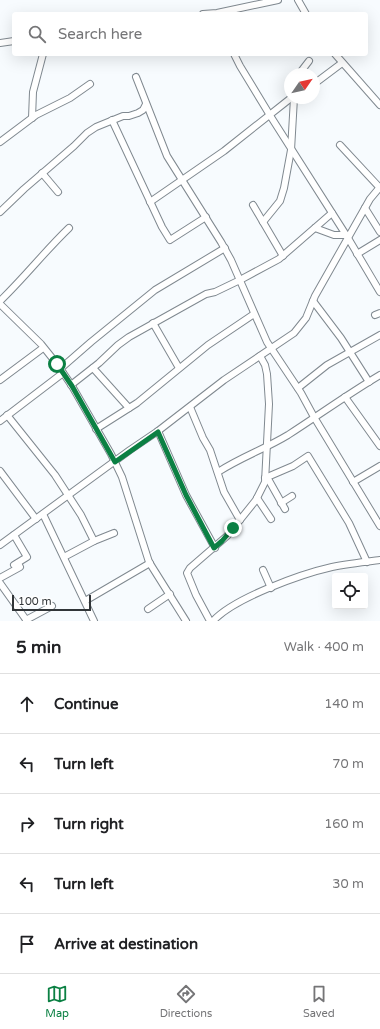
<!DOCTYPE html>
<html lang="en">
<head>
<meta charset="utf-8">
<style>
  :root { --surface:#fff; --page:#f6f6f6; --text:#202124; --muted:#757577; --line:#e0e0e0; --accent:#0b8043 }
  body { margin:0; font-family:"Varela Round",sans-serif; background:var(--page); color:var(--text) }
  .controls { position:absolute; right:12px; bottom:12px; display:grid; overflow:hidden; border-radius:4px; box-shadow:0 4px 16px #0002 }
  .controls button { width:36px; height:36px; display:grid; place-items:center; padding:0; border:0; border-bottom:1px solid var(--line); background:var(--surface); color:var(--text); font:20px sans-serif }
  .compass { position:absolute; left:284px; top:68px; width:36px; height:36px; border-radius:50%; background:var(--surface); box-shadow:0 4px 16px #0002; rotate:56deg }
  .scale { position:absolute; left:12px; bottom:10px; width:79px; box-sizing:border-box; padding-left:4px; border:2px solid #313538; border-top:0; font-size:11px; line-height:14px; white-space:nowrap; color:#313538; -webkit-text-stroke:3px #fff; paint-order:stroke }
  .stop { position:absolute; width:12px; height:12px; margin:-9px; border:3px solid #0b8043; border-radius:50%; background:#fff }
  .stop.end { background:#0b8043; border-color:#fff; box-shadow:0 1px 4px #0008 }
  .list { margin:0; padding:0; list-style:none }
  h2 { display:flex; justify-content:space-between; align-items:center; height:52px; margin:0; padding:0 16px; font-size:17px }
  h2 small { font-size:13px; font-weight:400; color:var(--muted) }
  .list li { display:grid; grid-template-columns:26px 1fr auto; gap:12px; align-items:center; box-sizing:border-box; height:60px; padding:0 16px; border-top:1px solid var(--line) }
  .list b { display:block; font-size:15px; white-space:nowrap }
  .list em { font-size:13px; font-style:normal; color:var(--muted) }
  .icon { flex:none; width:22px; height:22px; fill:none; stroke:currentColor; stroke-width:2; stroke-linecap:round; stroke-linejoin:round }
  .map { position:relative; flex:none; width:380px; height:621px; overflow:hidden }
  .search { position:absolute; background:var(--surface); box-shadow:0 4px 16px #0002; left:12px; right:12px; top:12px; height:44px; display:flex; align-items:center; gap:10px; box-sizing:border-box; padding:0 14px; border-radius:4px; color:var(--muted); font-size:15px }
  .sheet { height:352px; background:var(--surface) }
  nav { display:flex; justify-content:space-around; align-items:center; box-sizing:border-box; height:56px; border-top:1px solid var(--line); background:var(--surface); font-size:11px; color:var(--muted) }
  nav a { display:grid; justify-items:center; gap:2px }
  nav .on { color:var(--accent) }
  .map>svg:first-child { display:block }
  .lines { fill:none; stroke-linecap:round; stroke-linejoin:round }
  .minor-casing { stroke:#808990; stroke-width:8 }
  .minor { stroke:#fff; stroke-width:6 }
  .route { stroke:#0b8043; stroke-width:5 }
</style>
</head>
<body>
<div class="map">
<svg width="380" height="621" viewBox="0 0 380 621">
  <rect width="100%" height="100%" fill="#f7fbfe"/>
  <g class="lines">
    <defs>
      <g id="minor">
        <path d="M298,0L306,14"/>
        <path d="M203,14L217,13L278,0"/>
        <path d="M0,43L14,41"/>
        <path d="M234,54L240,66L271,117L348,238L380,292"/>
        <path d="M335,54L380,105"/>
        <path d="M299,74L309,61"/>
        <path d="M136,77L167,156L221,242L231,260L267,342L301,393L314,417L380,526"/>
        <path d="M314,84L342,63"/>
        <path d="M32,118L33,92L43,54"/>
        <path d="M112,120L162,227L170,240L206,217"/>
        <path d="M0,142L36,115L70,98L90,84"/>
        <path d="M340,145L380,188"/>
        <path d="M42,173L58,192"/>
        <path d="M150,202L224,151L291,98"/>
        <path d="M253,205L283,256"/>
        <path d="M365,208L380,232"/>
        <path d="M0,212L24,189L74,146L87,133L96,127L123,116H129L138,113L143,110L146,104"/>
        <path d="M263,222L280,201L284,188L291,150L294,98"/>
        <path d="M315,228L334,235H346"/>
        <path d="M357,254L380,240"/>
        <path d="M0,301C24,278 45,251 69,228"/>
        <path d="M313,301L341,338L369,382"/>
        <path d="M0,304L41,344L57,364L72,386L111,454L122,477L149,562L186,621"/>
        <path d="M375,315L380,313"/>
        <path d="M153,323L179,368"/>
        <path d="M93,368L129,408"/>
        <path d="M60,369L91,342L155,290L225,248"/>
        <path d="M0,380L43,348"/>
        <path d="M71,385L99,363L118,345L129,337L206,294L215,292L240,280L279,259L332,213"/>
        <path d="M298,388L327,365L380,335"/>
        <path d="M345,397L380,446"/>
        <path d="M190,407L203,438L210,450L224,492L240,520"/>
        <path d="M7,415L55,475L81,515L94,541"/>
        <path d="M0,421L63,373"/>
        <path d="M96,429L137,403L208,345L254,314"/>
        <path d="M158,431L186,495L215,548"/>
        <path d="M0,471L36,519"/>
        <path d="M218,472C241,457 265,449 288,435C319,415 348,394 380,375"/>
        <path d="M267,477L285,509"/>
        <path d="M265,478L293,466L308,456L349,523L367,562"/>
        <path d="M353,482L380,466"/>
        <path d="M257,498L271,519"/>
        <path d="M281,503L292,496"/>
        <path d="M43,514L94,621"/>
        <path d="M0,545L130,450L158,431L224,380L294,333L306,318L315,296L370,199L380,187"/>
        <path d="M64,557L94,541L114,533"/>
        <path d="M14,565L27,557L14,535"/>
        <path d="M263,570L271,588"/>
        <path d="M0,578L20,567L18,563"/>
        <path d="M0,583L27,621"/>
        <path d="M85,601L150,563"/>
        <path d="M148,609L170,594"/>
        <path d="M26,620L52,606"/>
        <path d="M210,621L196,595L187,573L190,568L227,536L256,500L265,482L269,404L267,374L265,365L260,356"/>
        <path d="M213,621C234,598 301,574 332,567C347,564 364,562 380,560"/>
      </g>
    </defs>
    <use href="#minor" class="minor-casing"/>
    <use href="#minor" class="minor"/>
  </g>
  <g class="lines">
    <path class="route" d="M57,364L72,386L115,462L158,432L186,495L214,548L222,541L233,528"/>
  </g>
</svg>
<div class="controls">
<button><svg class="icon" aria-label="locate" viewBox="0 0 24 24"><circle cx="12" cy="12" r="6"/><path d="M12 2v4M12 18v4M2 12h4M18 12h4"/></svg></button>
</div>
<svg class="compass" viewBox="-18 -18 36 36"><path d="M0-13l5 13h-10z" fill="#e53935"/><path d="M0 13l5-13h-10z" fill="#757577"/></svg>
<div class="scale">100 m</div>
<div class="stop" style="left:57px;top:364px"></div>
<div class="stop end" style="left:233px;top:528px"></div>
<div class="search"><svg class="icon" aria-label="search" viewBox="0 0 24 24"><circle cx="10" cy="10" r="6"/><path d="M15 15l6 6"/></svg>Search here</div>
</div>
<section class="sheet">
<h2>5 min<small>Walk · 400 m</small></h2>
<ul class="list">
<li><svg class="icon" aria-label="ahead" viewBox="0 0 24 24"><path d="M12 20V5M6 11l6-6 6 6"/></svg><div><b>Continue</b></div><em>140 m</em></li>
<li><svg class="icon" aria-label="left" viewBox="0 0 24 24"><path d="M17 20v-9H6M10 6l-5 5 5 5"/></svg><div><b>Turn left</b></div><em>70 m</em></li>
<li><svg class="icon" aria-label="right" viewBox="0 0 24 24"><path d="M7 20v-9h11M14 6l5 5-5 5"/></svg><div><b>Turn right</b></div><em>160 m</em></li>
<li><svg class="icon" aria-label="left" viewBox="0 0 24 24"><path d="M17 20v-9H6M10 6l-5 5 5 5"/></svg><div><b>Turn left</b></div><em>30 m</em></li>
<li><svg class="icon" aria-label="arrive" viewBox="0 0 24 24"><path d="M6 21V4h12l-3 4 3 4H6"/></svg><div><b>Arrive at destination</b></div></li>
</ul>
</section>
<nav>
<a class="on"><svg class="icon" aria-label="map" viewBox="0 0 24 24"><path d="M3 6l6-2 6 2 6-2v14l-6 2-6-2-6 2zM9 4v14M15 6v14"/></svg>Map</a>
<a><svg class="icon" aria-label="directions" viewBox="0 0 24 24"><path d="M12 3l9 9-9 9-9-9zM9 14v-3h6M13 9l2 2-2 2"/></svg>Directions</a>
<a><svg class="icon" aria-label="saved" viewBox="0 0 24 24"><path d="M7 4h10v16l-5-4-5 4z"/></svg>Saved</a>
</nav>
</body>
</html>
